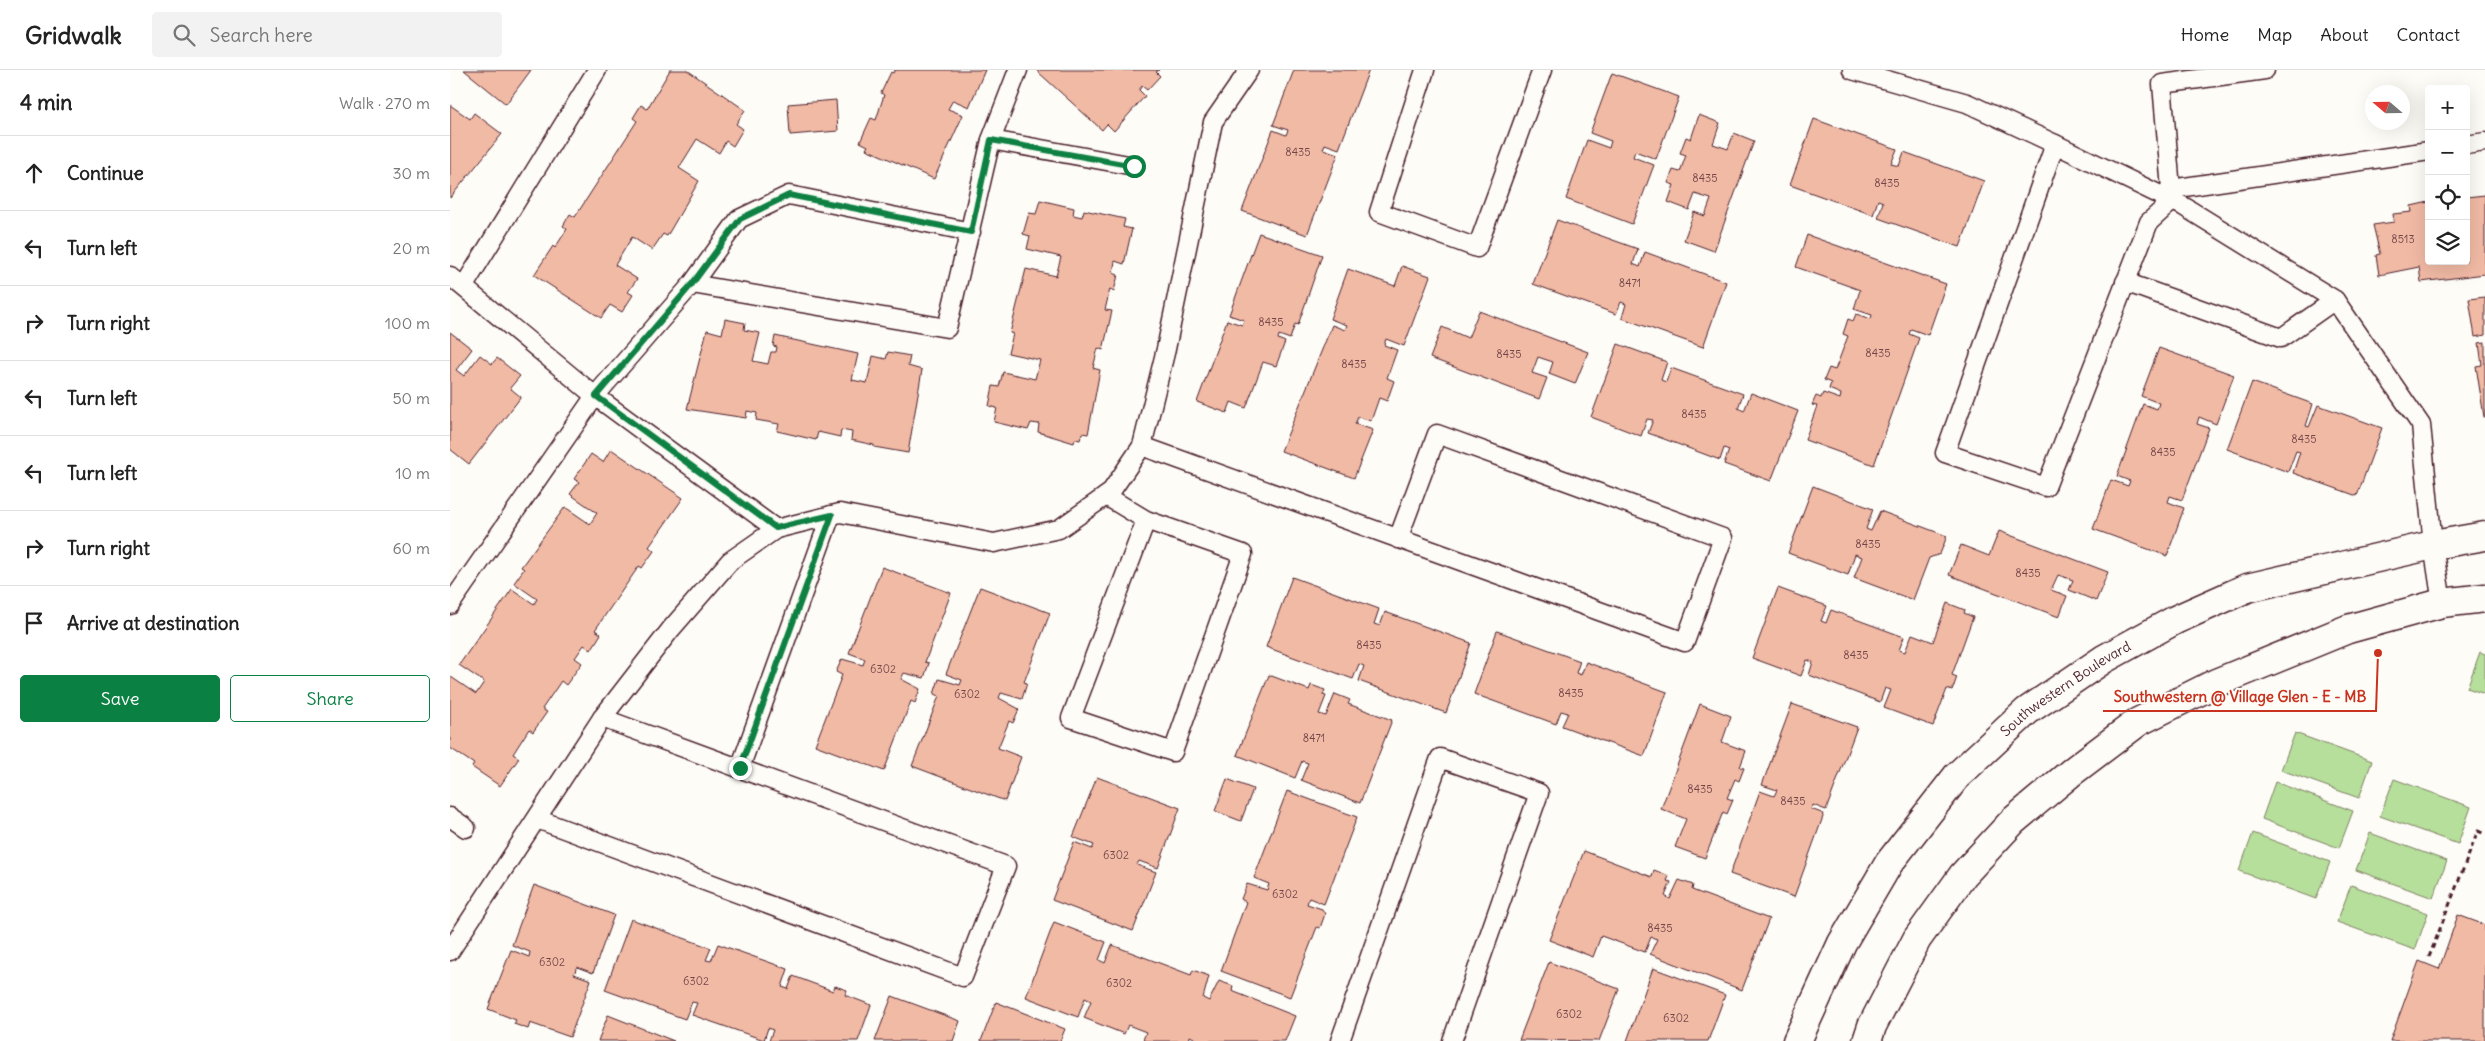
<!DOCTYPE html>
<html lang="en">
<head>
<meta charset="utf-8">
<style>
  :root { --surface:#fff; --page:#f2f2f2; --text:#222; --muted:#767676; --line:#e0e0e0; --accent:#0b8043 }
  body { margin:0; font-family:Delius,sans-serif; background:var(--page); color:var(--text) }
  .controls { position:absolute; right:15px; top:15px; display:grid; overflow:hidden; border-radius:5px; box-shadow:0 5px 20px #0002 }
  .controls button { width:45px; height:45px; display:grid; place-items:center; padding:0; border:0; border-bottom:1px solid var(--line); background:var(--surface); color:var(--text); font:25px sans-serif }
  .compass { position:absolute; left:1915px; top:15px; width:45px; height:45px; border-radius:50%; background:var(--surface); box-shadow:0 5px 20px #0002; rotate:290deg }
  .stop { position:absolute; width:15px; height:15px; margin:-11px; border:4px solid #0b8043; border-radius:50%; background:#fff }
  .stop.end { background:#0b8043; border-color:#fff; box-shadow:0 1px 5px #0008 }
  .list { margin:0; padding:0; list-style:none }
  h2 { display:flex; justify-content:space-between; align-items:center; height:65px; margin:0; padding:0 20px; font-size:21px }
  h2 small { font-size:16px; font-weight:400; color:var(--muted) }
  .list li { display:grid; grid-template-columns:32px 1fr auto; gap:15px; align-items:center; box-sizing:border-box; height:75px; padding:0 20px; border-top:1px solid var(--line) }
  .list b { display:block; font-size:19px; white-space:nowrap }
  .list em { font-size:16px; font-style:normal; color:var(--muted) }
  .actions { display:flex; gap:10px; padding:15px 20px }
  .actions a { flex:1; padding:11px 0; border:1px solid var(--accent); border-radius:5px; text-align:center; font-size:18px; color:var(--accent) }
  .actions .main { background:var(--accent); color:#fff }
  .icon { flex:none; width:28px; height:28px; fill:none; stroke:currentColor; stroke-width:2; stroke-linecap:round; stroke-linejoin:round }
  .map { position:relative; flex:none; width:2035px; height:971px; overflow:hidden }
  header { display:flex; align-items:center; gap:30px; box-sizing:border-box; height:70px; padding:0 25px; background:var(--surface); border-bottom:1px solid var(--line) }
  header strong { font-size:24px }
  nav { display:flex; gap:28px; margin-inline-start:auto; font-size:18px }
  .search { width:350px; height:45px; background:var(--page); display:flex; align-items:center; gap:12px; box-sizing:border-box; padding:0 18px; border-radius:5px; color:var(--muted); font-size:19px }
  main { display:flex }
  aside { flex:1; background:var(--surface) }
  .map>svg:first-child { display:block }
  .green { fill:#b5df9b; stroke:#807f63 }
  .building { fill:#f1baa5; stroke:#4a1f2b }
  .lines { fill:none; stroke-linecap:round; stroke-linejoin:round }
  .service-casing { stroke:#4a1f2b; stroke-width:21 }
  .tertiary-casing { stroke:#4a1f2b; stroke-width:31 }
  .path { stroke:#4a1f2b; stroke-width:3; stroke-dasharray:5 4; stroke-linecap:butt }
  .service { stroke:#fdfcf7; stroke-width:18 }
  .tertiary { stroke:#fdfcf7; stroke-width:28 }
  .route { stroke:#0b8043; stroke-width:6 }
  .labels { text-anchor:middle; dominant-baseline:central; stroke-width:4; stroke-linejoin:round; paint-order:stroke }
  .number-label { font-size:11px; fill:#74464a }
  .street-label { font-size:14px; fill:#4a1f2b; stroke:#fdfcf7 }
  .leader { fill:none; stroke:#c8321e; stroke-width:2 }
  .callout-dot { fill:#c8321e; stroke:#fdfcf7; stroke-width:2 }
  .callout-label { font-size:15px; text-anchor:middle; font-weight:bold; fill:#c8321e; stroke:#fdfcf7; stroke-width:4; stroke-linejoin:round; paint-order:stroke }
</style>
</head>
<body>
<header>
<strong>Gridwalk</strong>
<div class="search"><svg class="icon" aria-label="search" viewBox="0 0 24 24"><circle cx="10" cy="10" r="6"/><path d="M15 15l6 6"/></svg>Search here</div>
<nav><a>Home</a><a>Map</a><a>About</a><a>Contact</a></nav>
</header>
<main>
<aside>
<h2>4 min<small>Walk · 270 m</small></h2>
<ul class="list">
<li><svg class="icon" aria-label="ahead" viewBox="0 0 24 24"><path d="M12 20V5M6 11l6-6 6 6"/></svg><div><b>Continue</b></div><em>30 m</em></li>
<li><svg class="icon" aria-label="left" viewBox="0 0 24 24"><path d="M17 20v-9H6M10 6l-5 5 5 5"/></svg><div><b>Turn left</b></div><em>20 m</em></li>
<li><svg class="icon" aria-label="right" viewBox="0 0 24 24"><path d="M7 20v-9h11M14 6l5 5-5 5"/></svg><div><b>Turn right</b></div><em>100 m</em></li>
<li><svg class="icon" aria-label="left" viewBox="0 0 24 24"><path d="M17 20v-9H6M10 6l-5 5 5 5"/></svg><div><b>Turn left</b></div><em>50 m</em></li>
<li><svg class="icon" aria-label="left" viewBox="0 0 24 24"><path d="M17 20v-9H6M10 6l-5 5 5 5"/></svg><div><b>Turn left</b></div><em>10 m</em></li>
<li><svg class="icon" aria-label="right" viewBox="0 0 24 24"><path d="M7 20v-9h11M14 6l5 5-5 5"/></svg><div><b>Turn right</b></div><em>60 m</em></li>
<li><svg class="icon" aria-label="arrive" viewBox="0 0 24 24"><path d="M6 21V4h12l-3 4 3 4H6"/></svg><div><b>Arrive at destination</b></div></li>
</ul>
<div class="actions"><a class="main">Save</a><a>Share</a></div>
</aside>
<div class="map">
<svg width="2035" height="971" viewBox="0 0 2035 971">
  <rect width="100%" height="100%" fill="#fdfcf7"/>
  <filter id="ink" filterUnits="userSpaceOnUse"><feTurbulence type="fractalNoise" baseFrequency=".02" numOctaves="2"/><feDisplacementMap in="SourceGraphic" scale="10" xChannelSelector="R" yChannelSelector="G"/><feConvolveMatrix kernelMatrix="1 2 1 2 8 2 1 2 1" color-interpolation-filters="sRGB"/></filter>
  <g filter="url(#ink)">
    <g class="green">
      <path d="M2030,582L2035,584V624L2017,618Z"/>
      <path d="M1845,663L1922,691L1909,728L1831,700Z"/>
      <path d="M1944,709L2021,737L2008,774L1930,746Z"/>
      <path d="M1825,712L1903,741L1889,778L1812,749Z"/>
      <path d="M1803,763L1880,792L1866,829L1789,801Z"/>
      <path d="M1920,763L1997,791L1983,828L1906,800Z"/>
      <path d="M1901,815L1978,843L1965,880L1887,852Z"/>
    </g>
    <g class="building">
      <path d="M14,0H81L56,34Z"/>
      <path d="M220,0H237L295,40L286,54L293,59L283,76L276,71L269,83L247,69L229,98L249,111L217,166L213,164L202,180L182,167L165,195L187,209L178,222L183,225L172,242L160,235L151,248L84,205L103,176L105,178L117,159L113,156L120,144L125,147L187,51L183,48L191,35L197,39Z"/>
      <path d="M445,0H535L519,37L503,30L498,39L513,45L484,109L416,79L418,76L410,72L421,48L426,50L434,25L431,23L441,2L443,3Z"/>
      <path d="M589,0H709L706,2L710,6L697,20L692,16L689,20L695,26L664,61L657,54L652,60L587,1Z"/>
      <path d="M844,0H919L889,79L875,74L873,79L888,84L857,165L792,141L823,60L836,65L838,60L823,55Z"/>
      <path d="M1162,3L1229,27L1206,89L1185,81L1183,87L1204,95L1182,154L1116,129L1137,70L1159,78L1161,71L1140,63Z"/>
      <path d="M386,30L388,61L340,65L338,34Z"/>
      <path d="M0,35L20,49L24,43L52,64L0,128Z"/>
      <path d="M1249,45L1270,53L1263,74L1278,79L1284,63L1304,71L1264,181L1234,170L1244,142L1255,146L1261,129L1245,124L1239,140L1218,132L1224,115L1218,113L1223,100L1230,102L1236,85L1230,83L1236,67L1241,69Z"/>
      <path d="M1364,49L1447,79L1441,94L1449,96L1454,82L1534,111L1510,177L1428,148L1433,132L1428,130L1423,145L1340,115Z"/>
      <path d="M2035,125V204L1971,212L1969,197L1929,205L1926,185L1930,184L1923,155L1944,152L1943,144L1962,142L1961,136L1979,132V191H2016V127Z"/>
      <path d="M590,130L624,138L623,145L632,147L634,140L675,149L673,157L682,159L674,194L665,191L663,203L668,205L664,221L660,219L655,240L662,241L653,280L648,278L643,298L650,300L638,364L632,363L630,370L625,369L624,373L588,362L589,354L581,353L578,360L544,352L547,338L539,336L543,316L549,317L553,302L585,309L590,290L558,283L563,264L560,263L576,199L606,206L611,187L577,179L580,166L573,164L579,143L586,144Z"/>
      <path d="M1107,150L1188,179L1183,194L1190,197L1195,182L1276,212L1253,277L1172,248L1176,234L1171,232L1166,244L1083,214Z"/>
      <path d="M809,163L872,185L848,255L845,254L840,269L829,265L828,269L835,272L826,296L813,292L796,338L781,332L777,343L747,332L777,250L792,255L794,250L779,245Z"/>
      <path d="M1357,165L1496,214L1478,265L1461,259L1459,264L1469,268L1424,395L1355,370L1367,336L1362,335L1366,326L1371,328L1373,323L1390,329L1391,324L1379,319L1381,313L1374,310L1379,298L1385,300L1398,266L1393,264L1398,249L1403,251L1406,244L1421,249L1422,245L1404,239L1410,220L1346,197Z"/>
      <path d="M952,196L980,206L954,276L936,269L934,275L947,280L937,308L944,311L937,331L929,328L921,351L908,347L905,354L923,360L904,408L831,381L882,255L895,260L897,255L880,249L898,199L945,216Z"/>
      <path d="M2035,227V265L2025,267L2019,229Z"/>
      <path d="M1029,241L1138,282L1125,314L1099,304L1103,292L1088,287L1082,303L1097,308L1089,329L980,288L992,257L1018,268Z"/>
      <path d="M275,249L295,253L294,260L310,263L303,291L318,294L321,282H326L327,277L323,276L325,266L408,284L402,310L417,313L423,286L436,289L438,282L460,286L458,296L472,300L458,383L424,377V375L401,370L402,362L391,360L390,367L368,362L366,370L327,361L329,354L306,350L307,343L297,341L296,348L237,339L257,260L272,264Z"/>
      <path d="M0,262L22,279L6,300L14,306L30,285L42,294L47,288L70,306L60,318L71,327L19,394L0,379Z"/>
      <path d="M2035,272V347H2034L2026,296L2032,295L2029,273Z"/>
      <path d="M1168,274L1217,292L1211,310L1216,312L1221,298L1293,324L1288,338L1294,341L1301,323L1348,341L1321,411L1274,394L1279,380L1274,378L1270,390L1198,363L1203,350L1197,349L1191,366L1141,347Z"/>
      <path d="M1709,278L1784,305L1766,354L1749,347L1747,354L1759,358L1732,430L1720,426L1718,432L1734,438L1717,486L1643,459L1661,410L1678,416L1680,411L1667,406L1693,334L1707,339L1709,333L1691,326Z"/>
      <path d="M1802,312L1863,334L1856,356L1859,357L1868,335L1932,358L1907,426L1843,403L1850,382L1846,381L1838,402L1777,379Z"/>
      <path d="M161,379L233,428L199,477L204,481L192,498L189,496L145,560L151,564L141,580L134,575L125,588L132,593L116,615L111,611L92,639L97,642L83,662L79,659L63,684L69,688L50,716L22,697L24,694L0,678V609L1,607L26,624L34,612L9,595L62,519L84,534L87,529L64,513L74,499L71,497L115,437L140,454L147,443L120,424L129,412L124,409L141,384L153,392Z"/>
      <path d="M1363,416L1423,439L1416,459L1421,461L1430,441L1497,466L1490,484L1479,488L1463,530L1404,508L1412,487L1405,484L1398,505L1338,483Z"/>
      <path d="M1549,461L1658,502L1646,531L1619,520L1623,510L1608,505L1601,520L1617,526L1609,547L1499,505L1511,475L1539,486Z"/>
      <path d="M432,497L501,523L475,592L479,593L474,608L454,603L451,609L470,619L465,633L461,631L434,701L365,675L392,605L386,602L392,589L413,595L415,589L399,583Z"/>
      <path d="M842,507L929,539L924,554L930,556L935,542L1021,573L996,643L909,611L914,596L909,594L903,609L816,577Z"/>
      <path d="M530,517L600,543L574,612L577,613L572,629L551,623L549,628L569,639L563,653L559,651L548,678L571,687L555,731L462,696L489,626L484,624L489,609L510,615L512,610L496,604Z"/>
      <path d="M1328,518L1377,536L1371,551L1376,553L1381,540L1454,567L1449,580L1455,582L1462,564L1483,572L1497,533L1515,540L1514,543L1523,547L1502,605L1507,607L1502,621L1497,619L1483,656L1434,638L1441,620L1435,618L1430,632L1359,605L1363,592L1357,590L1351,606L1302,588Z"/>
      <path d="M1047,561L1130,591L1126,603L1131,605L1136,592L1217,622L1194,686L1112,656L1118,643L1111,641L1106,654L1024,624Z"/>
      <path d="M819,605L859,620L861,615L875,620L873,625L876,626L869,644L876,646L885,624L900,630L898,634L942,650L910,733L851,710L858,693L852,691L845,708L787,685Z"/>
      <path d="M1250,634L1281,646L1272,672L1296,681L1290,697L1294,698L1289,711L1285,709L1277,728L1283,730L1277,744L1273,742L1255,788L1225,777L1236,749L1211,739Z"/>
      <path d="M1342,634L1407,657L1376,740L1363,735L1361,739L1374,744L1344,827L1280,804L1310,721L1324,726L1327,720L1312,715Z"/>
      <path d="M647,707L730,738L708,798L689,791L687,795L706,802L683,861L602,830L624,772L642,779L644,775L623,767Z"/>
      <path d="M777,709L803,719L791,751L765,741Z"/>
      <path d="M837,721L907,747L874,834L859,828L857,834L872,839L875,844L870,858L867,857L840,927L771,901L796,832L791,829L797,814L817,820L819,814L804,808Z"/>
      <path d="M1134,781L1202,807L1204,800L1219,806L1217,811L1221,812L1215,826L1220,829L1229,810L1243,815L1242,820L1319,849L1292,920L1200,884L1207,869L1201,867L1195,882L1151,866L1143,887L1099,870Z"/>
      <path d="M84,815L164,845L143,903L127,897L124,904L141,910L120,967L80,953L78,959L64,954L66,950L38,939L61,880L79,887L80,882L62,875Z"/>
      <path d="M2008,845L2035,855V971H1940L1969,891L1989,899Z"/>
      <path d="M181,849L261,878L256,890L261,891L268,874L338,899L332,917L338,919L343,906L383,921L385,916L397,920L395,925L421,935L408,971H319L323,960L318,958L314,970L242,945L247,933L242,932L235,949L155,920Z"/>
      <path d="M604,852L656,872L649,890L655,893L662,875L741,905L743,900L759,906L753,928L759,931L769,911L783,916L782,921L845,946L835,971H745L746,969L740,966L739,971H696L693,970L696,962L678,955L674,964L634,948L641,931L635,928L628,947L576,927Z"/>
      <path d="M1099,892L1169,919L1149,971L1069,970Z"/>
      <path d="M1203,898L1275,925L1258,971H1177Z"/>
      <path d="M442,926L510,951L503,971H425Z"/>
      <path d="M546,932L615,959L610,971H531Z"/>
      <path d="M158,945L224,971H148Z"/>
    </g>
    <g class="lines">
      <defs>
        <g id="service">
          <path d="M975,0L929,142L1027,178L1092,0"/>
          <path d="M1402,0L1517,33L1605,74L1733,136L1885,230L1971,355L1983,475L1992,533"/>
          <path d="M541,70L684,96"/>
          <path d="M1605,74L1495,383L1596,417L1699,152L1722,131L1712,14L1815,0"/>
          <path d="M2016,75L2035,72"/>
          <path d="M1721,119L1979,81"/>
          <path d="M0,206L145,326L326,459"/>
          <path d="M1675,212L1831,268L1885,230"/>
          <path d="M242,214L497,258L541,70L568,0"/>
          <path d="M14,216L147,0"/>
          <path d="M692,376L1235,572L1273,468L987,364L948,469"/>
          <path d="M656,426L696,450L621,648L723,682L793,484L696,450"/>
          <path d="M0,535L145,326L242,214L289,149L339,125L521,162"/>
          <path d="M290,698L381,445"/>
          <path d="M0,747L16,758"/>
          <path d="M87,749L513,907L556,796L152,648"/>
          <path d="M0,881L152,648L221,559L280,491L326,459L390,443L544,473L609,459L660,423L692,376L716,279L763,52L799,0"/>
          <path d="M890,971L990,688L1089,723L1002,971"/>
        </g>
        <g id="tertiary">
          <path id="s1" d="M1347,971L1392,873L1439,793L1507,706L1577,641L1654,589L1725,550L1797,518L1983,475L2035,466"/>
          <path d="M1417,971L1422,956L1467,869L1513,805L1563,751L1623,701L1688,652L1766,613L1898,559L1992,533L2035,528"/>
        </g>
      </defs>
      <use href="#service" class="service-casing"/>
      <use href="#tertiary" class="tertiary-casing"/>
      <path class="path" d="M1979,887L2028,761L2035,764"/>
      <use href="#service" class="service"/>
      <use href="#tertiary" class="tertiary"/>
    </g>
  </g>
  <g class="lines" filter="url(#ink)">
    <path class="route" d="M290,698L382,445L326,458L146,326L242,214L290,149L339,125L521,162L541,70L684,96"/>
  </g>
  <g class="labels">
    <g class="number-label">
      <text x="848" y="82">8435</text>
      <text x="1255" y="108">8435</text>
      <text x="1437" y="113">8435</text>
      <text x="1953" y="169">8513</text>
      <text x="1180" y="213">8471</text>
      <text x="821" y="252">8435</text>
      <text x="1428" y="283">8435</text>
      <text x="1059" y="284">8435</text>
      <text x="904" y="294">8435</text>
      <text x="1244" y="344">8435</text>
      <text x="1854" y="369">8435</text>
      <text x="1713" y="382">8435</text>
      <text x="1418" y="474">8435</text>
      <text x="1578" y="503">8435</text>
      <text x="919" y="575">8435</text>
      <text x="1406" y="585">8435</text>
      <text x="433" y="599">6302</text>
      <text x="1121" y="623">8435</text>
      <text x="517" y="624">6302</text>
      <text x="864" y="668">8471</text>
      <text x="1250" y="719">8435</text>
      <text x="1343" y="731">8435</text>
      <text x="666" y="785">6302</text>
      <text x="835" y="824">6302</text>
      <text x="1210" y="858">8435</text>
      <text x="102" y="892">6302</text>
      <text x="246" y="911">6302</text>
      <text x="669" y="913">6302</text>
      <text x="1119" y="944">6302</text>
      <text x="1226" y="948">6302</text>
    </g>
    <g class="street-label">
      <text stroke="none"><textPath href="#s1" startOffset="451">Southwestern Boulevard</textPath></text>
    </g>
  </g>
  <path class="leader" d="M1928 583L1926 641H1653"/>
  <circle class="callout-dot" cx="1928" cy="583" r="5"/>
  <g class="callout-label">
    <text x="1790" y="632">Southwestern @ Village Glen - E - MB</text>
  </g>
</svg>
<div class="controls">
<button>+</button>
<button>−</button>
<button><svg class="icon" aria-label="locate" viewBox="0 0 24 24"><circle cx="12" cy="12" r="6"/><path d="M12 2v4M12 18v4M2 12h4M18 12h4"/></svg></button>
<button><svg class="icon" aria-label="layers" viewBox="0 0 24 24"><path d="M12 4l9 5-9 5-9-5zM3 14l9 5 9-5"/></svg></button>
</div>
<svg class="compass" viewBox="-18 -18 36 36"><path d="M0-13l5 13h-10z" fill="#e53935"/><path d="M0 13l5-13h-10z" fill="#767676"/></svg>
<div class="stop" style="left:684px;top:96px"></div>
<div class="stop end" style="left:290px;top:698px"></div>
</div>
</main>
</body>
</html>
